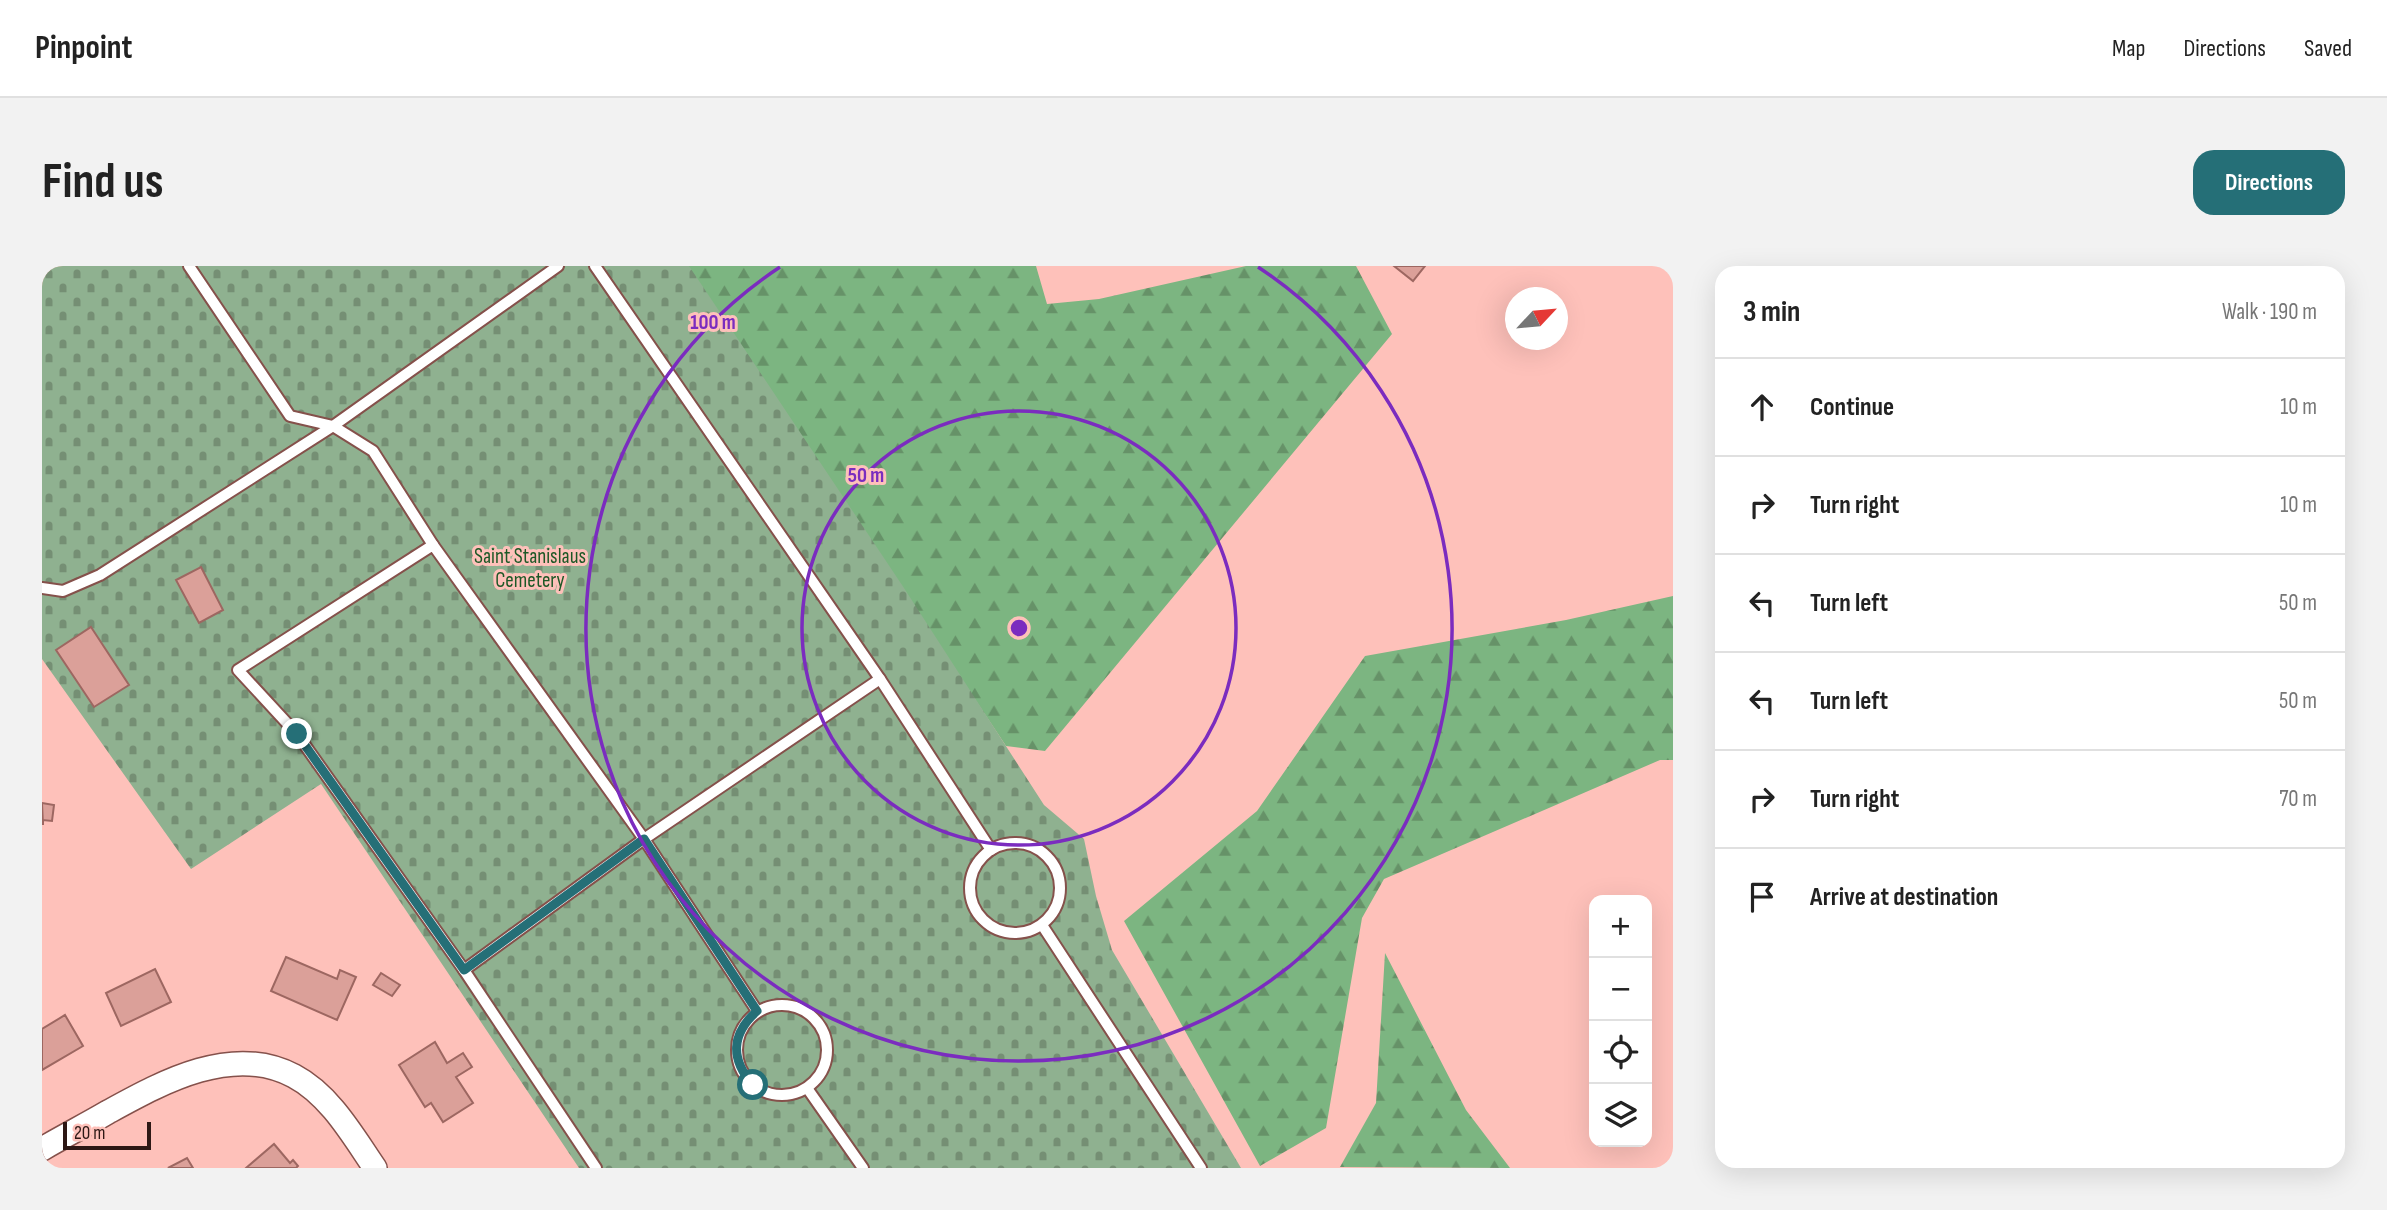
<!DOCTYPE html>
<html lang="en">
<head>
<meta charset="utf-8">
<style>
  :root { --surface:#fff; --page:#f2f2f2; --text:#222; --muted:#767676; --line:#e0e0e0; --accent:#256f77 }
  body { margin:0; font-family:"Sofia Sans Condensed",sans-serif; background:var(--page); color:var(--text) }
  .controls { position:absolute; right:21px; bottom:21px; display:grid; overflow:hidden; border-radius:14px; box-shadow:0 7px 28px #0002 }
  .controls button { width:63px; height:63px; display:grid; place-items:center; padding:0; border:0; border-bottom:2px solid var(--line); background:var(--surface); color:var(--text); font:35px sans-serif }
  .compass { position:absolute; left:1463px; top:21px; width:63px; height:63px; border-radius:50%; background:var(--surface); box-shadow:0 7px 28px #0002; rotate:64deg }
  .scale { position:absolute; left:21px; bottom:18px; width:88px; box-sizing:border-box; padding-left:7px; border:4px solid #2d1815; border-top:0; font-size:19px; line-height:24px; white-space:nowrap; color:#2d1815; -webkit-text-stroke:5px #fec1ba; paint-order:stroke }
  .stop { position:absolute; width:21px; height:21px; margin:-16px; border:5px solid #256f77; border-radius:50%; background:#fff }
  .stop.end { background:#256f77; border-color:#fff; box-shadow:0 2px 7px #0008 }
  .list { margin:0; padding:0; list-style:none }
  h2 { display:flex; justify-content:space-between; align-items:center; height:91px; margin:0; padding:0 28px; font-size:30px }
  h2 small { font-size:23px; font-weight:400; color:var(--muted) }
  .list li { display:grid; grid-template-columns:46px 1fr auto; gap:21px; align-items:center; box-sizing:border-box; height:98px; padding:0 28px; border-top:2px solid var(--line) }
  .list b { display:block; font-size:26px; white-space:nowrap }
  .list em { font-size:23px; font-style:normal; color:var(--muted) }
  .icon { flex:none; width:38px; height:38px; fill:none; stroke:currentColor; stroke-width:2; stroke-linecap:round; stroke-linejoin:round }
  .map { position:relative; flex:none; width:1631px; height:902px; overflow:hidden; border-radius:21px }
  header { display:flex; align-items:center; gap:42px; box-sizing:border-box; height:98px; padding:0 35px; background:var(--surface); border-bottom:2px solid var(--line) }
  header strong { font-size:33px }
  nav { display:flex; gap:38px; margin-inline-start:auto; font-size:24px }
  .intro { display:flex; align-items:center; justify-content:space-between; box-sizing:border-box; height:168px; padding:0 42px }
  h1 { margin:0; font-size:49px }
  .button { padding:18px 32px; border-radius:21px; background:var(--accent); color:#fff; font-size:24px; font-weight:700 }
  main { display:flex; gap:42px; padding:0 42px }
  aside { flex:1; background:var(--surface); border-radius:21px; box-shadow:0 7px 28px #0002 }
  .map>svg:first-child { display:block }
  .forest { fill:url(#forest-firs) }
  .cemetery { fill:url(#cemetery-stones) }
  .building { fill:#dba099; stroke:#9d6761; stroke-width:2 }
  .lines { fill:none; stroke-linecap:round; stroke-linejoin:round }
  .service-casing { stroke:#85514b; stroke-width:14 }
  .minor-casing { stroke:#85514b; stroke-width:26 }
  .service { stroke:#fff; stroke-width:10 }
  .minor { stroke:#fff; stroke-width:23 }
  .route { stroke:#256f77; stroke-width:9 }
  .ring { fill:none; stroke:#7b2cbf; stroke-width:3.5 }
  .labels { text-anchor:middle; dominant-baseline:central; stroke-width:6; stroke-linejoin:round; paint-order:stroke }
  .park-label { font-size:21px; fill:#1d5826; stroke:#fec1ba }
  .centre { fill:#7b2cbf; stroke:#fec1ba; stroke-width:3.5 }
  .ring-label { font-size:21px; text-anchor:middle; font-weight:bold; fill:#7b2cbf; stroke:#fec1ba; stroke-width:6; stroke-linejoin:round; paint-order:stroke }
</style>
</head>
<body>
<header>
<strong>Pinpoint</strong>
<nav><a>Map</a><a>Directions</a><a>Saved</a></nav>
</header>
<div class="intro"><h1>Find us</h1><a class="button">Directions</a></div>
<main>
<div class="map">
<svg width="1631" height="902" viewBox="0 0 1631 902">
  <defs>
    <pattern id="forest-firs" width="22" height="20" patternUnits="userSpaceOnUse" patternTransform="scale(1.75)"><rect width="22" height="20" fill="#7cb581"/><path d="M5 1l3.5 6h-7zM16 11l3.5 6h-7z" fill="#669268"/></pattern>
    <pattern id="cemetery-stones" width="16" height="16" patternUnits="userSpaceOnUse" patternTransform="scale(1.75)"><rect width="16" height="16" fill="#8fb190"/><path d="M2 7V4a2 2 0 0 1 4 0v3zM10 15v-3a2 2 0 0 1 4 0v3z" fill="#758f74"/></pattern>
  </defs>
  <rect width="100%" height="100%" fill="#fec1ba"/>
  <g class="forest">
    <path d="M645,0H994L1005,38L1057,33L1204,0H1314L1350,68L1003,485L964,480Z"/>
    <path d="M1631,330V494H1618L1342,613L1320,652L1284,862L1218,900L1082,655L1215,545L1323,390L1524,354Z"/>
    <path d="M1343,687L1424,844L1468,902L1298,901L1334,837Z"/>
  </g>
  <path class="cemetery" d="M0,0H647L860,319L1002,539L1042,573L1054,630L1070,684L1199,902H537L279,518L149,603L0,393Z"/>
  <g class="building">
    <path d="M1352,0H1383L1371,15Z"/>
    <path d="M159,301L181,344L157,357L134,314Z"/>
    <path d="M49,361L87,419L52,441L14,384Z"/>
    <path d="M0,537L12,539L10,555L1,554V559Z"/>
    <path d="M244,691L295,713L298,704L314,711L295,754L229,725Z"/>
    <path d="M113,703L129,736L79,760L64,727Z"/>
    <path d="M339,707L358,719L350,730L331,719Z"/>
    <path d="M23,749L41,780L0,804V763Z"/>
    <path d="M393,776L405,797L421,787L430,801L414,811L431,837L401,856L389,837L383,841L357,799Z"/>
    <path d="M232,878L248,897L251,894L256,900L254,902H204Z"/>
    <path d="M145,892L151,902H126Z"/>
  </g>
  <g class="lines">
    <defs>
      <g id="service">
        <path d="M147,0L248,150L291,160L331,185L391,279"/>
        <path d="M553,0L838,413L602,573L422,704L255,468L196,404L391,279L602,573L715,745"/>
        <path d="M0,322L21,325L58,309L291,160L516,0"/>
        <path d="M838,413L949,584"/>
        <circle cx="973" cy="622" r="45"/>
        <path d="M1000,659L1159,902"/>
        <path d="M422,704L554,902"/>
        <circle cx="740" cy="784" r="45"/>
        <path d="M765,822L821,902"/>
      </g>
      <path id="minor" d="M0,883C22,870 44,859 66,846C119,817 190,777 252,810C288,829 311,870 333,902"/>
    </defs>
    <use href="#service" class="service-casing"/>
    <use href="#minor" class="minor-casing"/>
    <use href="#service" class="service"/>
    <use href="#minor" class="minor"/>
  </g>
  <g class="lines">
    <path class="route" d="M255,468L422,704L602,573L715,745C689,768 688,793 711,819"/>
  </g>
  <g class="ring">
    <circle cx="977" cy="362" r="217"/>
    <path d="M1216 1A433 433 0 1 1 738 1"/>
  </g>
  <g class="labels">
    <g class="park-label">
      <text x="488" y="290">Saint Stanislaus<tspan x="488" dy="24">Cemetery</tspan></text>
    </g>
  </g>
  <circle cx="977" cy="362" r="10" class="centre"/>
  <g class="ring-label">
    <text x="671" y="63">100 m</text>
    <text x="824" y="216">50 m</text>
  </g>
</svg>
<div class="controls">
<button>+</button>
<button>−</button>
<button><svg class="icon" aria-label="locate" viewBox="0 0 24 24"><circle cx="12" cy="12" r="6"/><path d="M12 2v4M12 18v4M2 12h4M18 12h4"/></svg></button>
<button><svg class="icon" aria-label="layers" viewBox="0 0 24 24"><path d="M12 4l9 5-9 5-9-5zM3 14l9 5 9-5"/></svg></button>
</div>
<svg class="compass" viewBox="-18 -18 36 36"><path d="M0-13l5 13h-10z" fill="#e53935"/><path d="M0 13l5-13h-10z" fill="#767676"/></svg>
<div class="scale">20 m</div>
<div class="stop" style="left:711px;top:819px"></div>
<div class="stop end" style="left:255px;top:468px"></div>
</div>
<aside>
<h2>3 min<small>Walk · 190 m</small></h2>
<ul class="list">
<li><svg class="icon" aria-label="ahead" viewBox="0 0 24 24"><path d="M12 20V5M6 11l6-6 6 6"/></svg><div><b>Continue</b></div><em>10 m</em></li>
<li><svg class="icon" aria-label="right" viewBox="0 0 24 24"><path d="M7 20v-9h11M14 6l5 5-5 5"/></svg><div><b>Turn right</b></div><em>10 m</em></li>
<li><svg class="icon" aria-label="left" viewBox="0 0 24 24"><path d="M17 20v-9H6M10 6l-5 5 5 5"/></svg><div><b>Turn left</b></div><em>50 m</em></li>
<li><svg class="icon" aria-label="left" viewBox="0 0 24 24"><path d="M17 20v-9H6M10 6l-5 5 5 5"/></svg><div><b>Turn left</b></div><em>50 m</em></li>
<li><svg class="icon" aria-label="right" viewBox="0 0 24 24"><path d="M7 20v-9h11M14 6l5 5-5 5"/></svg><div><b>Turn right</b></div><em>70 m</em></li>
<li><svg class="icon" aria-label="arrive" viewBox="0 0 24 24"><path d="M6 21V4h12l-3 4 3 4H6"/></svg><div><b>Arrive at destination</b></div></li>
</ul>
</aside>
</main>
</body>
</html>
